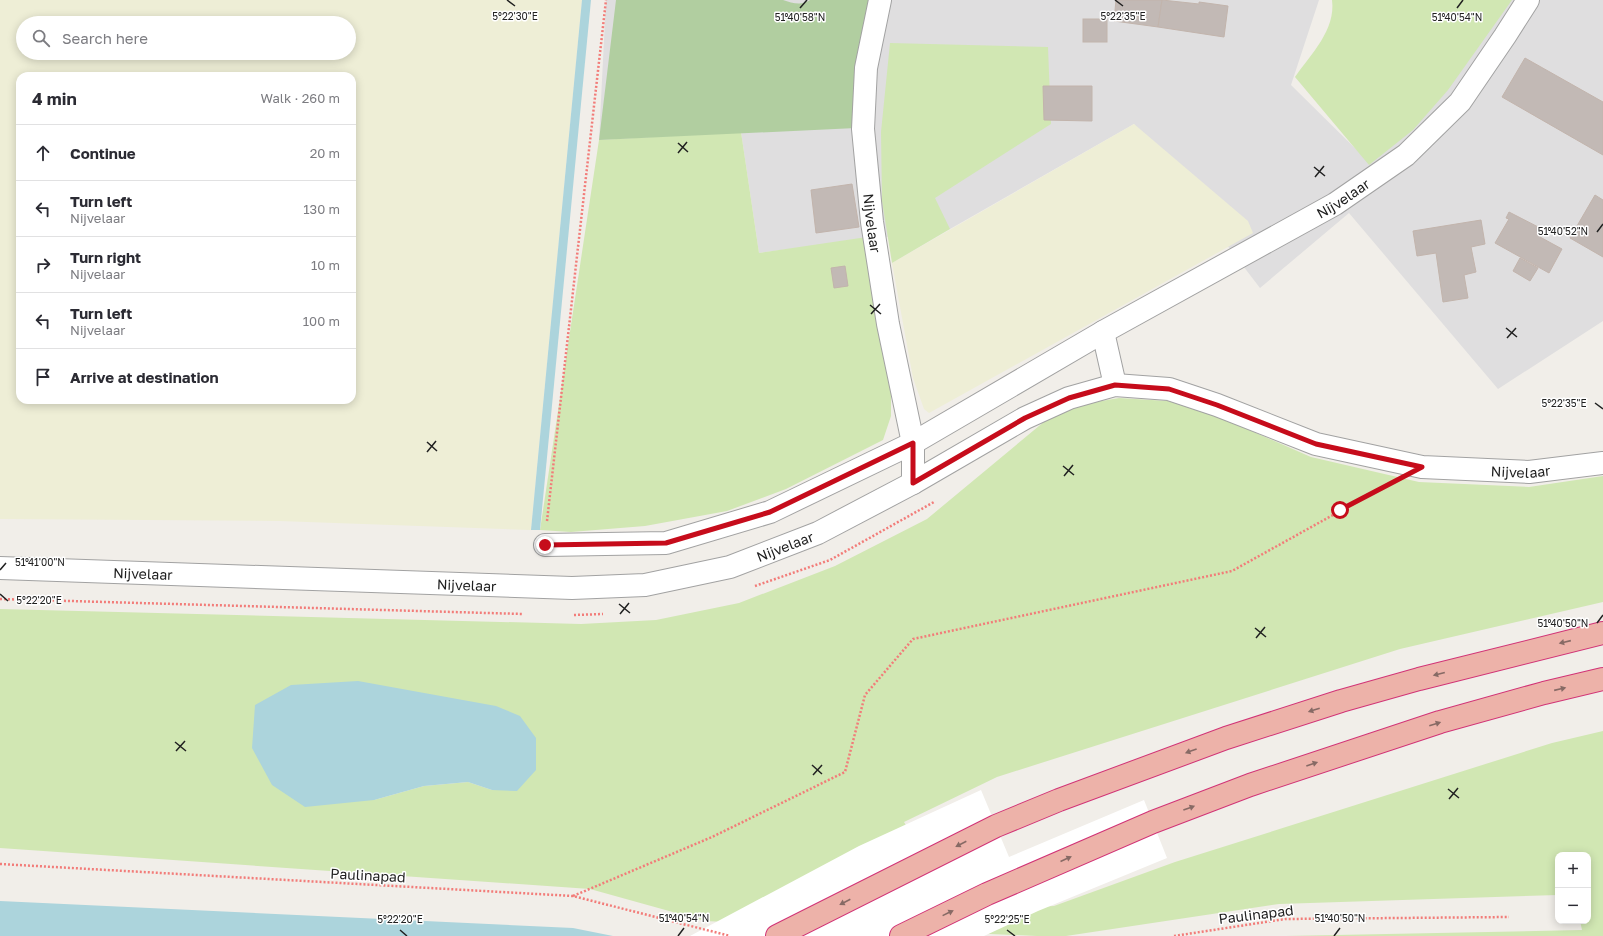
<!DOCTYPE html>
<html lang="en">
<head>
<meta charset="utf-8">
<style>
  :root { --surface:#fff; --page:#f7f7f7; --text:#2b2b33; --muted:#7c7c81; --line:#e1e1e2 }
  body { margin:0; font-family:"Golos Text",sans-serif; background:var(--page); color:var(--text) }
  .controls { position:absolute; right:12px; bottom:12px; display:grid; overflow:hidden; border-radius:8px; box-shadow:0 2px 10px #0003 }
  .controls button { width:36px; height:36px; display:grid; place-items:center; padding:0; border:0; border-bottom:1px solid var(--line); background:var(--surface); color:var(--text); font:20px sans-serif }
  .stop { position:absolute; width:12px; height:12px; margin:-9px; border:3px solid #c60c1b; border-radius:50%; background:#fff }
  .stop.end { background:#c60c1b; border-color:#fff; box-shadow:0 1px 4px #0008 }
  .list { margin:0; padding:0; list-style:none }
  h2 { display:flex; justify-content:space-between; align-items:center; height:52px; margin:0; padding:0 16px; font-size:17px }
  h2 small { font-size:13px; font-weight:400; color:var(--muted) }
  .list li { display:grid; grid-template-columns:26px 1fr auto; gap:12px; align-items:center; box-sizing:border-box; height:56px; padding:0 16px; border-top:1px solid var(--line) }
  .list b { display:block; font-size:15px; white-space:nowrap }
  .list p { margin:0; font-size:13px; white-space:nowrap; color:var(--muted) }
  .list em { font-size:13px; font-style:normal; color:var(--muted) }
  .icon { flex:none; width:22px; height:22px; fill:none; stroke:currentColor; stroke-width:2; stroke-linecap:round; stroke-linejoin:round }
  .map { position:relative; flex:none; width:1603px; height:936px; overflow:hidden }
  .search { position:absolute; background:var(--surface); box-shadow:0 2px 10px #0003; left:16px; top:16px; width:340px; height:44px; display:flex; align-items:center; gap:10px; box-sizing:border-box; padding:0 14px; border-radius:22px; color:var(--muted); font-size:15px }
  .panel { position:absolute; background:var(--surface); box-shadow:0 2px 10px #0003; left:16px; top:72px; width:340px; height:332px; border-radius:12px }
  .map>svg:first-child { display:block }
  .residential { fill:#dfdedf }
  .farmland { fill:#eeeed6; fill-rule:evenodd }
  .grass { fill:#d1e7b3; fill-rule:evenodd }
  .forest { fill:#b1cea0 }
  .water { fill:#acd4dc }
  .pier { fill:#fff }
  .building { fill:#c2b9b5; stroke:#c2b4ac }
  .lines { fill:none; stroke-linecap:round; stroke-linejoin:round }
  .minor-casing { stroke:#a2a2a2; stroke-width:24 }
  .trunk-casing { stroke:#d13376; stroke-width:24 }
  .path { stroke:#f27c79; stroke-width:2.5; stroke-dasharray:2 2; stroke-linecap:butt }
  .minor { stroke:#fff; stroke-width:22 }
  .trunk { stroke:#edb2a9; stroke-width:22 }
  .oneway { fill:#876a65 }
  .route { stroke:#c60c1b; stroke-width:5 }
  .ticks { fill:none; stroke:#212121; stroke-width:1.5 }
  .labels { text-anchor:middle; dominant-baseline:central; stroke-width:3; stroke-linejoin:round; paint-order:stroke }
  .street-label { font-size:14px; fill:#212121; stroke:#fff }
  .ticks-label { font-size:10px; text-anchor:middle; fill:#212121; stroke:#fff; stroke-width:3; stroke-linejoin:round; paint-order:stroke }
</style>
</head>
<body>
<div class="map">
<svg width="1603" height="936" viewBox="0 0 1603 936">
  <rect width="100%" height="100%" fill="#f1eee9"/>
  <path class="residential" d="M606,0H1319L1291,85L1369,162L1508,0H1603V321L1498,389L1349,213L1260,288L1134,124L950,229L759,253L741,132L599,140Z"/>
  <g class="farmland">
    <path d="M0,0H582L531,530L279,521L0,519ZM23,23H349V53H23ZM20,76H352V400H20Z"/>
    <path d="M1134,124L1248,221L1253,233L929,413L924,409L913,378L892,263Z"/>
  </g>
  <g class="grass">
    <path d="M1332,0H1512L1448,90L1413,130L1369,165L1295,77C1311,54 1336,30 1332,0Z"/>
    <path d="M890,43L1048,47L1051,124L935,198L950,229L892,263L882,201L881,132Z"/>
    <path d="M741,132L759,253L867,237L891,378V416L883,440L786,489L727,511L645,526L571,532L540,530L599,140Z"/>
    <path d="M1119,398L1168,401L1213,414L1311,457L1419,482L1529,487L1603,476V602L1400,649L997,777L904,822L943,886L999,909L1054,906L1175,862L1552,743L1603,731V936H1285L1582,930L1580,921H1588V855H1558V895L1279,904L1066,936H1037L705,921L590,889L0,848V609L581,624L656,620L739,603L835,566L927,519L1045,421L1084,404ZM536,738L492,790L468,782L424,786L374,800Z"/>
  </g>
  <path class="forest" d="M616,0H783C792,3 802,6 810,0H874L856,128L599,140Z"/>
  <g class="water">
    <path d="M582,0H591L540,530H531Z"/>
    <path d="M358,681L496,706L520,716L536,738V770L517,791L492,790L468,782L424,786L374,800L305,807L272,785L252,748L255,705L291,685Z"/>
    <path d="M0,901L573,928L613,936H0Z"/>
  </g>
  <path class="pier" d="M981,790L1009,857L1144,800L1167,858L1038,911L984,936H690L859,846Z"/>
  <g class="building">
    <path d="M1116,0H1162L1158,27L1114,21Z"/>
    <path d="M1162,0L1199,4V2L1228,6L1224,37L1158,27Z"/>
    <rect x="1083" y="19" width="24" height="23"/>
    <path d="M1525,58L1603,102V155L1502,97Z"/>
    <path d="M1043,86H1092V121L1044,120Z"/>
    <path d="M852,184L859,227L816,233L811,190Z"/>
    <path d="M1595,195L1603,200V257L1570,238Z"/>
    <path d="M1509,212L1544,230L1540,237L1562,249L1549,273L1495,243L1509,219L1506,218Z"/>
    <path d="M1481,220L1485,244L1471,247L1476,272L1464,275L1468,298L1443,302L1436,253L1417,256L1413,231Z"/>
    <path d="M1520,258L1538,268L1530,281L1513,271Z"/>
    <path d="M845,266L848,286L834,288L831,268Z"/>
  </g>
  <g class="lines">
    <defs>
      <g id="minor">
        <path id="s1" d="M880,0L866,68L863,129L872,222L888,324L913,443V483"/>
        <path d="M1103,332L1115,385"/>
        <path id="s2" d="M545,545L666,543L770,512L913,443L1103,332L1335,204L1406,155L1460,102L1505,36L1528,0"/>
        <path id="s3" d="M0,568L572,588L645,585L730,567L818,533L913,483L1025,418L1069,398L1115,385L1169,389L1217,405L1316,444L1422,467L1529,472L1603,463"/>
      </g>
      <g id="trunk">
        <path d="M777,936L996,826L1059,800L1226,738L1341,701L1419,679L1603,633"/>
        <path d="M901,936L987,894L1153,822L1250,785L1440,722L1544,693L1603,679"/>
      </g>
    </defs>
    <use href="#minor" class="minor-casing"/>
    <use href="#trunk" class="trunk-casing"/>
    <g class="path">
      <path d="M547,521L606,0"/>
      <path d="M755,586L830,560L934,502"/>
      <path d="M0,599L523,614"/>
      <path d="M574,615L603,614"/>
      <path d="M0,864L573,896L730,936"/>
      <path d="M573,896L712,837L845,772L865,695L913,639L1232,571L1387,485"/>
      <path d="M1174,936L1285,919L1509,917"/>
    </g>
    <use href="#minor" class="minor"/>
    <use href="#trunk" class="trunk"/>
  </g>
  <defs><path id="oneway-solid" d="M-6-.8H1V-3.2L6.5 0L1 3.2V.8H-6Z"/></defs>
  <g class="oneway">
    <use href="#oneway-solid" transform="translate(1565 642) rotate(167)"/>
    <use href="#oneway-solid" transform="translate(1439 674) rotate(166)"/>
    <use href="#oneway-solid" transform="translate(1560 689) rotate(-13)"/>
    <use href="#oneway-solid" transform="translate(1314 710) rotate(162)"/>
    <use href="#oneway-solid" transform="translate(1435 724) rotate(-18)"/>
    <use href="#oneway-solid" transform="translate(1191 751) rotate(160)"/>
    <use href="#oneway-solid" transform="translate(1312 764) rotate(-19)"/>
    <use href="#oneway-solid" transform="translate(1189 808) rotate(-20)"/>
    <use href="#oneway-solid" transform="translate(961 844) rotate(153)"/>
    <use href="#oneway-solid" transform="translate(1066 859) rotate(-24)"/>
    <use href="#oneway-solid" transform="translate(845 902) rotate(153)"/>
    <use href="#oneway-solid" transform="translate(948 913) rotate(-26)"/>
  </g>
  <g class="lines">
    <path class="route" d="M545,545L666,543L770,512L913,443V483L1025,418L1069,398L1115,385L1169,389L1217,405L1316,444L1422,467L1340,510"/>
  </g>
  <path class="ticks" d="M507,0L515,6M1115,0L1123,6M800,8L807,0M1457,8L1463,0M678,143L688,152M678,153L687,142M1314,167L1325,176M1315,177L1324,166M1597,232L1603,224M870,305L881,314M871,314L880,304M1506,328L1517,337M1507,338L1516,328M1595,403L1603,409M427,442L437,451M427,452L436,441M1063,466L1074,475M1064,476L1073,465M0,570L6,563M0,594L8,601M619,604L630,613M620,614L629,603M1597,623L1603,615M1255,628L1266,637M1256,638L1265,627M175,742L186,751M176,751L185,741M812,765L822,774M813,775L822,765M1448,789L1459,798M1449,799L1458,788M400,930L407,936M1007,930L1015,936M678,936L684,928M1334,936L1340,928"/>
  <g class="labels">
    <g class="street-label">
      <text stroke="none"><textPath href="#s2" startOffset="883">Nijvelaar</textPath></text>
      <text stroke="none"><textPath href="#s1" startOffset="225">Nijvelaar</textPath></text>
      <text stroke="none"><textPath href="#s3" startOffset="1578">Nijvelaar</textPath></text>
      <text stroke="none"><textPath href="#s3" startOffset="791">Nijvelaar</textPath></text>
      <text stroke="none"><textPath href="#s3" startOffset="143">Nijvelaar</textPath></text>
      <text stroke="none"><textPath href="#s3" startOffset="467">Nijvelaar</textPath></text>
      <text transform="translate(368 875) rotate(3)">Paulinapad</text>
      <text transform="translate(1256 914) rotate(-7)">Paulinapad</text>
    </g>
  </g>
  <g class="ticks-label">
    <text x="515" y="20">5°22'30"E</text>
    <text x="1123" y="20">5°22'35"E</text>
    <text x="800" y="21">51°40'58"N</text>
    <text x="1457" y="21">51°40'54"N</text>
    <text x="1563" y="235">51°40'52"N</text>
    <text x="1564" y="407">5°22'35"E</text>
    <text x="40" y="566">51°41'00"N</text>
    <text x="39" y="604">5°22'20"E</text>
    <text x="1563" y="627">51°40'50"N</text>
    <text x="684" y="922">51°40'54"N</text>
    <text x="1340" y="922">51°40'50"N</text>
    <text x="400" y="923">5°22'20"E</text>
    <text x="1007" y="923">5°22'25"E</text>
  </g>
</svg>
<div class="controls">
<button>+</button>
<button>−</button>
</div>
<div class="stop" style="left:1340px;top:510px"></div>
<div class="stop end" style="left:545px;top:545px"></div>
<div class="search"><svg class="icon" aria-label="search" viewBox="0 0 24 24"><circle cx="10" cy="10" r="6"/><path d="M15 15l6 6"/></svg>Search here</div>
<section class="panel">
<h2>4 min<small>Walk · 260 m</small></h2>
<ul class="list">
<li><svg class="icon" aria-label="ahead" viewBox="0 0 24 24"><path d="M12 20V5M6 11l6-6 6 6"/></svg><div><b>Continue</b></div><em>20 m</em></li>
<li><svg class="icon" aria-label="left" viewBox="0 0 24 24"><path d="M17 20v-9H6M10 6l-5 5 5 5"/></svg><div><b>Turn left</b><p>Nijvelaar</p></div><em>130 m</em></li>
<li><svg class="icon" aria-label="right" viewBox="0 0 24 24"><path d="M7 20v-9h11M14 6l5 5-5 5"/></svg><div><b>Turn right</b><p>Nijvelaar</p></div><em>10 m</em></li>
<li><svg class="icon" aria-label="left" viewBox="0 0 24 24"><path d="M17 20v-9H6M10 6l-5 5 5 5"/></svg><div><b>Turn left</b><p>Nijvelaar</p></div><em>100 m</em></li>
<li><svg class="icon" aria-label="arrive" viewBox="0 0 24 24"><path d="M6 21V4h12l-3 4 3 4H6"/></svg><div><b>Arrive at destination</b></div></li>
</ul>
</section>
</div>
</body>
</html>
